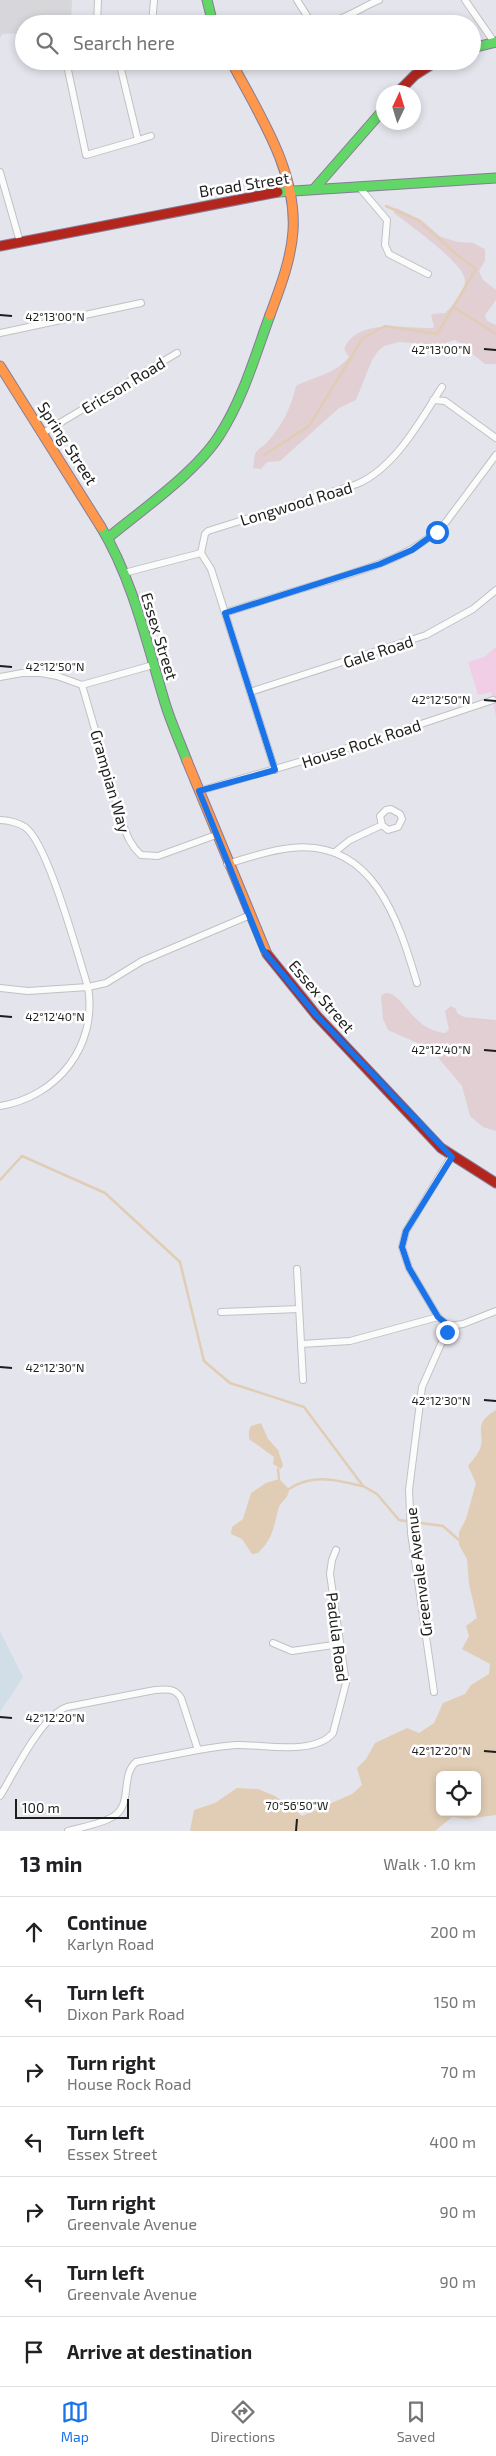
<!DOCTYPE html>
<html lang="en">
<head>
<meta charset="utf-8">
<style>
  :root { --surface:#fff; --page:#f6f6f6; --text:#202124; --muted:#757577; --line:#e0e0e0; --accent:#1a73e8 }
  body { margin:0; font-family:"Exo 2",sans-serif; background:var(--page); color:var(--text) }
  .controls { position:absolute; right:15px; bottom:15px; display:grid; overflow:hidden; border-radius:8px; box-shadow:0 2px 8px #0003 }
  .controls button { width:45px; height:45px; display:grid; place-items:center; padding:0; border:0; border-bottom:1px solid var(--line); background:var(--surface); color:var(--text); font:25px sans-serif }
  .compass { position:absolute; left:376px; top:85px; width:45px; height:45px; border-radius:50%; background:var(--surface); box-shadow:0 2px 8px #0003; rotate:4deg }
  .scale { position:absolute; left:15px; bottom:12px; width:114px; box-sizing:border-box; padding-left:5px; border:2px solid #1d1d1d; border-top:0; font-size:14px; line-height:18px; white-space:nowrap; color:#1d1d1d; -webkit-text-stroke:4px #fff; paint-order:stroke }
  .stop { position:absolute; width:15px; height:15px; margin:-11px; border:4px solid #1a73e8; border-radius:50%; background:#fff }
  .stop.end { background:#1a73e8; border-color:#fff; box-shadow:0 1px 5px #0008 }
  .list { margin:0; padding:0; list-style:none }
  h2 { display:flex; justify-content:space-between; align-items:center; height:65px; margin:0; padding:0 20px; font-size:21px }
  h2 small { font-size:16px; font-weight:400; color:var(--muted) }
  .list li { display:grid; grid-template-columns:32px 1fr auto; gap:15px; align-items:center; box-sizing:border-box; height:70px; padding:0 20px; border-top:1px solid var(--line) }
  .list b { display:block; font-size:19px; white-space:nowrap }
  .list p { margin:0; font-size:16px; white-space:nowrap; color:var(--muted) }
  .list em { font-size:16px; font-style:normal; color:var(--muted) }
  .icon { flex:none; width:28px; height:28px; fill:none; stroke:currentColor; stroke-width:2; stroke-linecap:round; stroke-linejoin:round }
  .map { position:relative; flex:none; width:496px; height:1831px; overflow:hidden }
  .search { position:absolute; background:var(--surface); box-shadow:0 2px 8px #0003; left:15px; right:15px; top:15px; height:55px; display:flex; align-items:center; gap:12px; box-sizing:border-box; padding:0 18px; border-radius:28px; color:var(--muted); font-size:19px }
  .sheet { height:555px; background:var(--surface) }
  nav { display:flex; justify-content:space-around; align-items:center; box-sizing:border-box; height:70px; border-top:1px solid var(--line); background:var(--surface); font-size:14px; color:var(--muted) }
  nav a { display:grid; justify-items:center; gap:2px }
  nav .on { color:var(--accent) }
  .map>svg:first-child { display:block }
  .residential { fill:#d6d6db }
  .commercial { fill:#d1dde7 }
  .wetland { fill:#e1cfd4 }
  .park { fill:#f2cde6 }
  .parking { fill:#d7d7da }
  .water { fill:#e1cdb5; fill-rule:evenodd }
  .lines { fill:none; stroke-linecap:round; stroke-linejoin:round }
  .stream { stroke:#e1cdb5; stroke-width:2.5 }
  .street-casing { stroke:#c1c1c4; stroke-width:8 }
  .fast-casing { stroke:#867c96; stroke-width:11 }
  .slow-casing { stroke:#867c96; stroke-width:11 }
  .jam-casing { stroke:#867c96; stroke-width:11 }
  .street { stroke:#fbfbfc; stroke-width:6 }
  .fast { stroke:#63d668; stroke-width:9 }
  .slow { stroke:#ff974d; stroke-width:9 }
  .jam { stroke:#b3261e; stroke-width:9 }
  .route { stroke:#1a73e8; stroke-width:6 }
  .ticks { fill:none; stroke:#1d1d1d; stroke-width:2 }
  .labels { text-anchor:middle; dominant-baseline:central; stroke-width:5; stroke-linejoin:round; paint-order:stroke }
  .street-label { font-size:16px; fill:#1d1d1d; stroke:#fff }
  .ticks-label { font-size:12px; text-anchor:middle; fill:#1d1d1d; stroke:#fff; stroke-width:5; stroke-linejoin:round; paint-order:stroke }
</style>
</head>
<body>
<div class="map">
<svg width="496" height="1831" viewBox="0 0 496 1831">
  <rect width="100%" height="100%" fill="#e4e4ec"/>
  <path class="residential" d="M0,0H72L71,24H24V33L2,34L0,38Z"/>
  <path class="commercial" d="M0,1631L23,1677L0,1712Z"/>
  <g class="wetland">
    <path d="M396,208L421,220L441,237L458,242L473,243L485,249V261L479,271L483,280L496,290V300L485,315L487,321L496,325V364H485L455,340L439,345L399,342L384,346L378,351L372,360L356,400L339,408L280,461L267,462L261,469L253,468L255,454C258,448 265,446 269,440C282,426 292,405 296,386C315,376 334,375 349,357L344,349C358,317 405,329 433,328L434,326L431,316L433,314L445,313C454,304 465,293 465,280C464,263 408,224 394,213Z"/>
    <path d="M385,993C404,992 411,1030 445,1033L449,1030L445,1011L451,1006L456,1009L457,1013L464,1017L496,1020V1131L483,1127L470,1116L462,1086L431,1049L388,1030L383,1019L381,996Z"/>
  </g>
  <path class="park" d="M496,647V717L491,692L478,695L468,662L484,657Z"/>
  <path class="parking" d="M17,0H51L60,9L66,24H49Z"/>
  <g class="water">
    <path d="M496,1410V1815L466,1819L452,1817L435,1831H190L194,1810L215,1803L237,1788L258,1789L275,1796L302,1816L352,1794L362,1785L357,1768L366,1759L375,1743L407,1728L419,1733L434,1723L443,1703L465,1694L471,1685L489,1674L490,1664L462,1649L469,1636L466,1626L477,1618L469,1584L467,1559L459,1545V1532L466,1519L476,1483L468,1466C472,1461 477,1455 480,1449C486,1432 471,1425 496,1410ZM440,1775H477V1812H440Z"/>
    <path d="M261,1423L268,1439L278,1450L283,1465L281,1469L273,1464L274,1457L249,1439V1430L251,1426Z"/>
    <path d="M279,1479L289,1489C289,1499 280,1501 278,1510C274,1527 272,1540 258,1553L252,1554L242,1539L231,1534L232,1527L243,1519L251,1493L266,1483Z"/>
  </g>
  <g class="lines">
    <g class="stream">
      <path d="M455,308L496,334"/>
      <path d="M264,455L309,426L363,338L385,326L437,334L476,269L457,255L418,220L386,206"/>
      <path d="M0,1180L22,1156L105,1193L180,1262L204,1361L230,1383L304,1407L363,1486L377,1494L399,1520L443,1526L460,1541"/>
      <path d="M278,1469L279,1479"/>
      <path d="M289,1489C312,1473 337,1480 362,1486"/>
    </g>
    <defs>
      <g id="street">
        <path d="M297,0L309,19C334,30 356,9 379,0"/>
        <path d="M465,0L494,42"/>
        <path d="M97,24L98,0"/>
        <path d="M152,24L154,0"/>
        <path d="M95,62V61"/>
        <path d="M68,70L86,155L138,140L119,61"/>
        <path d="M138,140L151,136"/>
        <path d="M0,172L20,242"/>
        <path d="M359,187L387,220L385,245L389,254L428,274"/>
        <path d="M0,333L141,303"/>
        <path d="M433,400L445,401L496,438"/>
        <path d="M43,433L177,353"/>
        <path d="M201,553L205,534L208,531L357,484C395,468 420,421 442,387"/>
        <path d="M201,553L211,569L275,770"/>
        <path d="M124,573L201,553"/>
        <path d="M225,613C258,602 291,592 324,582C368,568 414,557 446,522L496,455"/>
        <path d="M0,677L22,673H41L57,676L82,685L153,665"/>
        <path d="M82,685L122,822C127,835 130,845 141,855L158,856L216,835"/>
        <path d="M250,692L426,635L473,609L496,590"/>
        <path d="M199,791L361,744L493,700"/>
        <path d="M0,820C8,820 19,823 25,827C48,843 78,956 88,987C98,1046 57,1097 0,1106"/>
        <path d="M335,852L350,840L382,825L380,816L386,810L391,809L400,814L402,819L398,827L388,830L382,825"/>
        <path d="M227,864C248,858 269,850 291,848C373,839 398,919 417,983"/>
        <path d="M0,988L28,991L88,987L106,983L142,961L248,916"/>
        <path d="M297,1269L303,1380"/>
        <path d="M221,1312L299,1309"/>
        <path d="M449,1326L463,1324L496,1311"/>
        <path d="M301,1344L350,1341L438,1317"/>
        <path d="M273,1643L292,1651L340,1644"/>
        <path d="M434,1692L411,1533L409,1490L422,1387L449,1326L438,1317L409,1268L402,1247L406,1231L451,1157"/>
        <path d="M198,1750C210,1748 223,1746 236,1745C262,1744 314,1756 333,1733L346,1683L330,1574L332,1560L336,1550"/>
        <path d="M0,1796C14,1773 42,1715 67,1707L155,1690C166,1689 175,1688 181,1698L198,1750L136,1762C120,1776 133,1804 114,1816C102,1824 82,1827 68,1831"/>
      </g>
      <g id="fast">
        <path d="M207,0L213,24"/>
        <path d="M472,48L496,42"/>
        <path d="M314,189L384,109"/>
        <path d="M278,192L496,178"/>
        <path d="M101,527C133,580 147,644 165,703C171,723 180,742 187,761"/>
        <path d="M109,537C143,509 196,472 219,436C243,399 255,356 270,315"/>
      </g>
      <g id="slow">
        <path d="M231,61C258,113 297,170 293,231C291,260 280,288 270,315"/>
        <path d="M0,366L101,527"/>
        <path d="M187,761L267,954"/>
      </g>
      <g id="jam">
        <path d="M398,92L415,75L437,61"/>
        <path d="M0,246L278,192"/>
        <path d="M267,954L317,1016L441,1148L496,1183"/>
      </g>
    </defs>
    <use href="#street" class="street-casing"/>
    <use href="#fast" class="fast-casing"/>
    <use href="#slow" class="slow-casing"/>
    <use href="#jam" class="jam-casing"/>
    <use href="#street" class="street"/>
    <use href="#fast" class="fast"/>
    <use href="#slow" class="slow"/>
    <use href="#jam" class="jam"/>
  </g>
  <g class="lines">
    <path class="route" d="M437,532L412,550L380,564L225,613L275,770L199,791L263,950L317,1016L452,1157L406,1231L402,1247L409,1268L438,1317L449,1326L447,1332"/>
  </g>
  <path class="ticks" d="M0,315L12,316M484,349L496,350M0,666L12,667M484,700L496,701M0,1016L12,1017M484,1050L496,1051M0,1367L12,1368M484,1400L496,1401M0,1717L12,1718M484,1751L496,1752M296,1831L297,1819"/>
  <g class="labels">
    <g class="street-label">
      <text transform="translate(244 184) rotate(-9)">Broad Street</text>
      <text transform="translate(123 385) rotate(-31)">Ericson Road</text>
      <text transform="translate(68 443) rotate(57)">Spring Street</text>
      <text transform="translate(296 503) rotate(-17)">Longwood Road</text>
      <text transform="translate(160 636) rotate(73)">Essex Street</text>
      <text transform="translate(378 651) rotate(-18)">Gale Road</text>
      <text transform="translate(361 743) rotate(-18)">House Rock Road</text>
      <text transform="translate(111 781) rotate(74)">Grampian Way</text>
      <text transform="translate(322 996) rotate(49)">Essex Street</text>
      <text transform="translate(418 1572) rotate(-97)">Greenvale Avenue</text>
      <text transform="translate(338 1637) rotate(83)">Padula Road</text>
    </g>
  </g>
  <g class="ticks-label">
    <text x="55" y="321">42°13'00"N</text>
    <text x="441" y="354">42°13'00"N</text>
    <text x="55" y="671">42°12'50"N</text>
    <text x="441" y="704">42°12'50"N</text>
    <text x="55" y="1021">42°12'40"N</text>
    <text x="441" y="1054">42°12'40"N</text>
    <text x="55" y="1372">42°12'30"N</text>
    <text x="441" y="1405">42°12'30"N</text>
    <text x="55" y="1722">42°12'20"N</text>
    <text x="441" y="1755">42°12'20"N</text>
    <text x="297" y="1810">70°56'50"W</text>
  </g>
</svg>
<div class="controls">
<button><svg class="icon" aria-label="locate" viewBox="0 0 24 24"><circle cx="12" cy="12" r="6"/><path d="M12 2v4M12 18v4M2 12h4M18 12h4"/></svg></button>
</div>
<svg class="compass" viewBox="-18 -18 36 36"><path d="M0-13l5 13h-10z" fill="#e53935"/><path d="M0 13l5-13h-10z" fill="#757577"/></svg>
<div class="scale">100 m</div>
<div class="stop" style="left:437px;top:532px"></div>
<div class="stop end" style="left:447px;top:1332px"></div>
<div class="search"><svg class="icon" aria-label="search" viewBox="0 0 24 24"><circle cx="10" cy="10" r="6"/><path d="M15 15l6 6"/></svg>Search here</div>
</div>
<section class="sheet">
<h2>13 min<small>Walk · 1.0 km</small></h2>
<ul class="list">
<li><svg class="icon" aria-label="ahead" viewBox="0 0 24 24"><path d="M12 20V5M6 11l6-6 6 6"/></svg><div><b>Continue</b><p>Karlyn Road</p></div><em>200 m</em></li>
<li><svg class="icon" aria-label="left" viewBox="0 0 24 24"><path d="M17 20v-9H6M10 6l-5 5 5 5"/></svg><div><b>Turn left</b><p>Dixon Park Road</p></div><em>150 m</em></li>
<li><svg class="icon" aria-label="right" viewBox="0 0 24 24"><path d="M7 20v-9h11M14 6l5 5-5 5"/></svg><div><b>Turn right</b><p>House Rock Road</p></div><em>70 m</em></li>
<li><svg class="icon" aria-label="left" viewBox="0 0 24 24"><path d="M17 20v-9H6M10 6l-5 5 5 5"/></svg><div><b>Turn left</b><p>Essex Street</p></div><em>400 m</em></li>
<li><svg class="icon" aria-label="right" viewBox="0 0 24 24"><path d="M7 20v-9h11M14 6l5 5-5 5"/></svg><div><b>Turn right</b><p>Greenvale Avenue</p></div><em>90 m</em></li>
<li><svg class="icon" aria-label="left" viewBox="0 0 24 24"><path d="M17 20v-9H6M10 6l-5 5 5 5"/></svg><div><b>Turn left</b><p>Greenvale Avenue</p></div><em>90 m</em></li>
<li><svg class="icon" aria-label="arrive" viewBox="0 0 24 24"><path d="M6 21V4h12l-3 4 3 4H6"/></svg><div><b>Arrive at destination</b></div></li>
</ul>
</section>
<nav>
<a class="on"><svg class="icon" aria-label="map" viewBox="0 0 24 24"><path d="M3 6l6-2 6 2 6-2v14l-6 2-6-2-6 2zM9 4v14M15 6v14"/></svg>Map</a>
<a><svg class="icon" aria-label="directions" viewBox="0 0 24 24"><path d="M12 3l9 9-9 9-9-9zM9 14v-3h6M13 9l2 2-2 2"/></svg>Directions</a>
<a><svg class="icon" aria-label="saved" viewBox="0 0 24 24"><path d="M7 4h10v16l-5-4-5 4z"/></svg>Saved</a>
</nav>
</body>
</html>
